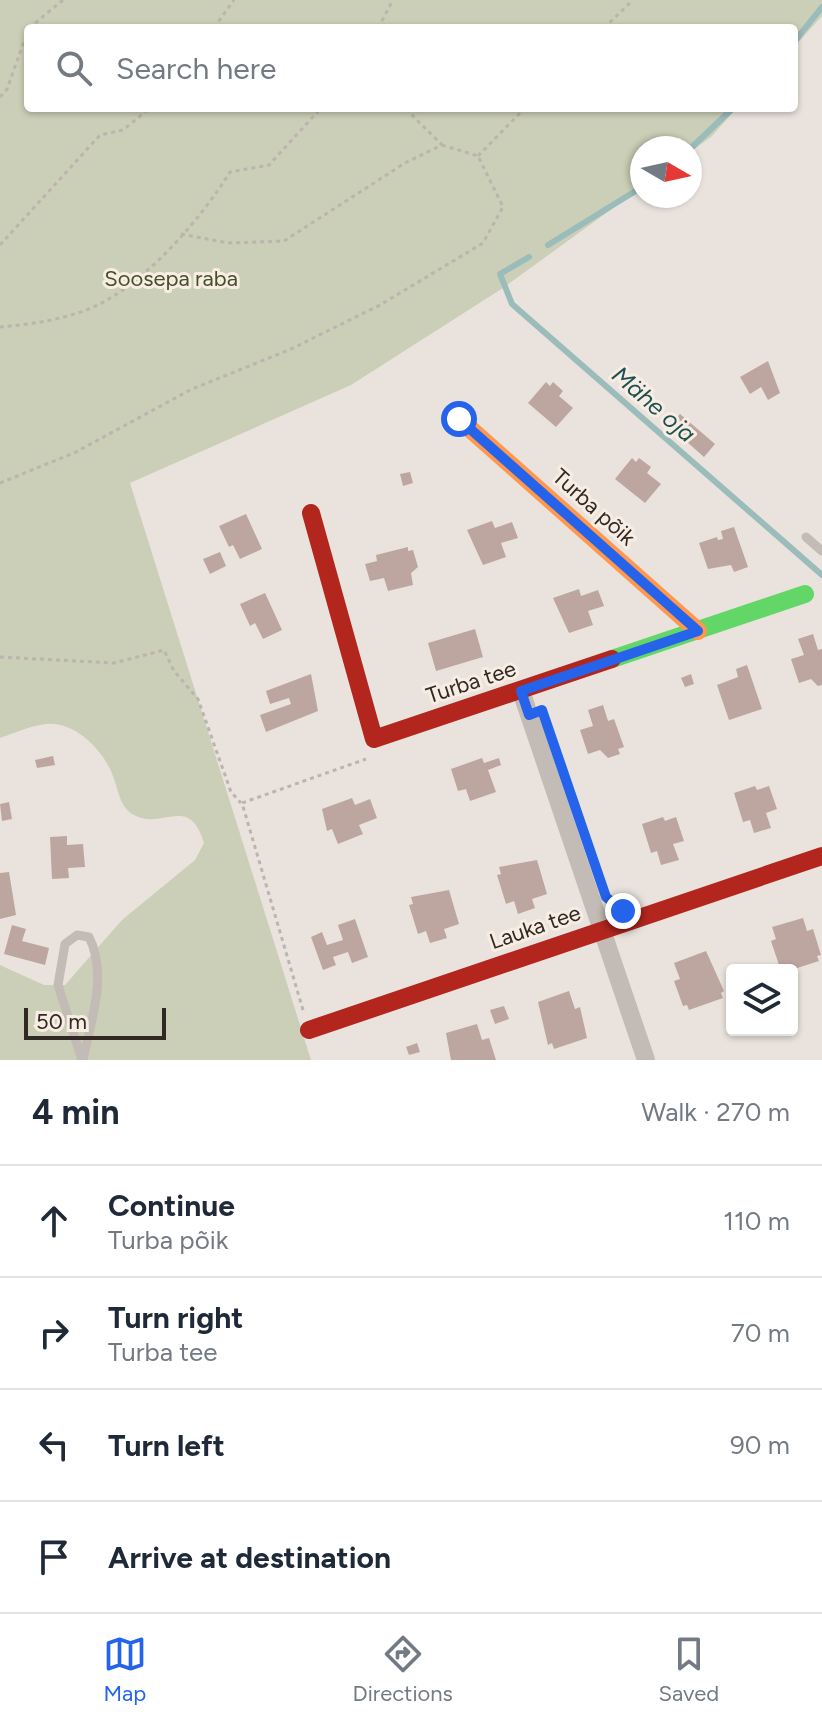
<!DOCTYPE html>
<html lang="en">
<head>
<meta charset="utf-8">
<style>
  :root { --surface:#fff; --page:#f2f2f3; --text:#1f2937; --muted:#747a83; --line:#e0e1e3; --accent:#2563eb }
  body { margin:0; font-family:Figtree,sans-serif; background:var(--page); color:var(--text) }
  .controls { position:absolute; right:24px; bottom:24px; display:grid; overflow:hidden; border-radius:8px; box-shadow:0 2px 6px #0004 }
  .controls button { width:72px; height:72px; display:grid; place-items:center; padding:0; border:0; border-bottom:2px solid var(--line); background:var(--surface); color:var(--text); font:40px sans-serif }
  .compass { position:absolute; left:630px; top:136px; width:72px; height:72px; border-radius:50%; background:var(--surface); box-shadow:0 2px 6px #0004; rotate:99deg }
  .scale { position:absolute; left:24px; bottom:20px; width:142px; box-sizing:border-box; padding-left:8px; border:4px solid #322925; border-top:0; font-size:22px; line-height:28px; white-space:nowrap; color:#322925; -webkit-text-stroke:6px #f8ede3; paint-order:stroke }
  .stop { position:absolute; width:24px; height:24px; margin:-18px; border:6px solid #2563eb; border-radius:50%; background:#fff }
  .stop.end { background:#2563eb; border-color:#fff; box-shadow:0 2px 8px #0008 }
  .list { margin:0; padding:0; list-style:none }
  h2 { display:flex; justify-content:space-between; align-items:center; height:104px; margin:0; padding:0 32px; font-size:34px }
  h2 small { font-size:26px; font-weight:400; color:var(--muted) }
  .list li { display:grid; grid-template-columns:52px 1fr auto; gap:24px; align-items:center; box-sizing:border-box; height:112px; padding:0 32px; border-top:2px solid var(--line) }
  .list b { display:block; font-size:30px; white-space:nowrap }
  .list p { margin:0; font-size:26px; white-space:nowrap; color:var(--muted) }
  .list em { font-size:26px; font-style:normal; color:var(--muted) }
  .icon { flex:none; width:44px; height:44px; fill:none; stroke:currentColor; stroke-width:2; stroke-linecap:round; stroke-linejoin:round }
  .map { position:relative; flex:none; width:822px; height:1060px; overflow:hidden }
  .search { position:absolute; background:var(--surface); box-shadow:0 2px 6px #0004; left:24px; right:24px; top:24px; height:88px; display:flex; align-items:center; gap:20px; box-sizing:border-box; padding:0 28px; border-radius:8px; color:var(--muted); font-size:30px }
  .sheet { height:552px; background:var(--surface) }
  nav { display:flex; justify-content:space-around; align-items:center; box-sizing:border-box; height:112px; border-top:2px solid var(--line); background:var(--surface); font-size:22px; color:var(--muted) }
  nav a { display:grid; justify-items:center; gap:4px }
  nav .on { color:var(--accent) }
  .map>svg:first-child { display:block }
  .green { fill:#cccfb7 }
  .lines { fill:none; stroke-linecap:round; stroke-linejoin:round }
  .stream { stroke:#9abcba; stroke-width:6 }
  .building { fill:#bda69f }
  .path { stroke:#bbb4af; stroke-width:3; stroke-dasharray:4 4; stroke-linecap:butt }
  .lane { stroke:#c3bbb6; stroke-width:9 }
  .street { stroke:#c3bbb6; stroke-width:18 }
  .fast { stroke:#63d668; stroke-width:18 }
  .slow { stroke:#ff974d; stroke-width:18 }
  .jam { stroke:#b3261e; stroke-width:18 }
  .route { stroke:#2563eb; stroke-width:10 }
  .labels { text-anchor:middle; dominant-baseline:central; stroke-width:6; stroke-linejoin:round; paint-order:stroke }
  .park-label { font-size:22px; fill:#44502a; stroke:#f8ede3 }
  .street-label { font-size:22px; fill:#322925; stroke:#f8ede3 }
  .water-label { font-size:24px; font-style:italic; fill:#1c5152; stroke:#f8ede3 }
</style>
</head>
<body>
<div class="map">
<svg width="822" height="1060" viewBox="0 0 822 1060">
  <rect width="100%" height="100%" fill="#eae3dd"/>
  <path class="green" d="M0,0H822V16L794,47V28H28V108H737L711,137L690,152V148H642V187L503,288L351,385L130,483L311,1060H0V965L44,985H65L122,920L195,860L204,843C189,793 162,831 134,815C120,807 119,793 114,779C106,753 76,721 47,724C32,725 15,733 0,738Z"/>
  <g class="lines">
    <g class="stream">
      <path d="M794,42L822,7"/>
      <path d="M690,149L733,108"/>
      <path d="M548,245L642,187"/>
      <path d="M529,257L500,274L512,304L822,575"/>
    </g>
  </g>
  <g class="building">
    <path d="M768,361L780,393L768,400L761,387L750,394L740,377Z"/>
    <path d="M546,382L550,386L553,382L563,391L559,396L573,408L556,427L528,403Z"/>
    <path d="M680,414L715,444L704,457L669,426Z"/>
    <path d="M632,458L636,462L639,458L651,467L647,473L661,484L645,503L615,479Z"/>
    <path d="M410,472L413,483L403,486L400,474Z"/>
    <path d="M246,514L262,549L240,559L233,545L229,547L219,526Z"/>
    <path d="M492,521L495,528L512,522L518,538L501,543L506,557L483,565L467,530Z"/>
    <path d="M734,527L748,567L734,572L731,565L708,569L699,543L717,537L718,540L723,539L721,531Z"/>
    <path d="M408,547V551L413,550L418,567L411,573L413,585L388,591L384,578L370,581L365,564L377,561L376,555Z"/>
    <path d="M220,552L226,566L210,574L203,559Z"/>
    <path d="M579,589L581,596L598,590L604,606L588,611L593,625L569,633L553,598Z"/>
    <path d="M265,593L282,630L263,639L255,623L250,626L240,604Z"/>
    <path d="M475,629L483,657L436,671L428,643Z"/>
    <path d="M813,634L818,650L822,649V685L818,686L811,679L799,683L791,659L804,655L798,639Z"/>
    <path d="M747,665L762,709L729,720L717,685L738,677L736,669Z"/>
    <path d="M311,674L318,711L266,732L260,715L291,704L289,698L270,704L266,691Z"/>
    <path d="M691,674L694,684L685,687L681,678Z"/>
    <path d="M603,705L608,721L614,719L624,747L618,749L620,754L608,758L600,750L588,754L580,730L593,726L588,710Z"/>
    <path d="M53,756L55,765L37,768L35,760Z"/>
    <path d="M482,758L484,763L499,758L501,765L488,770L496,792L470,801L466,789L458,791L451,769Z"/>
    <path d="M755,786L757,790L769,786L777,809L766,813L771,828L754,833L750,820L743,822L734,793Z"/>
    <path d="M352,798L355,805L370,799L377,818L359,825L363,834L338,844L332,829L327,831L322,809Z"/>
    <path d="M9,802L12,819L2,821L0,804Z"/>
    <path d="M663,817L665,821L676,817L684,841L673,844L679,860L661,865L657,851L651,853L642,824Z"/>
    <path d="M67,836V845L83,844L85,867L68,868L69,878L52,879L50,837Z"/>
    <path d="M537,860L547,894L532,899L535,908L518,914L514,901L506,904L497,875L501,874L499,867Z"/>
    <path d="M9,872L16,915L0,919V873Z"/>
    <path d="M449,890L459,924L444,929L447,938L430,943L426,931L418,934L409,905L413,904L411,897Z"/>
    <path d="M803,918L807,931L813,929L821,955L817,956L819,961L791,970L780,968L771,941L776,939L772,927Z"/>
    <path d="M355,919L368,957L352,963L348,952L333,957L336,965L323,970L311,937L322,932L327,945L343,940L338,925Z"/>
    <path d="M12,925L26,929L22,941L49,948L45,965L4,954Z"/>
    <path d="M706,951L724,991L721,993L723,998L689,1010L687,1005L683,1006L674,981L680,979L674,963Z"/>
    <path d="M569,991L575,1009L580,1007L587,1038L554,1049L552,1043L548,1045L538,1002Z"/>
    <path d="M504,1006L509,1019L495,1024L490,1010Z"/>
    <path d="M477,1024L482,1040L489,1038L496,1060H451L446,1033Z"/>
    <path d="M417,1043L420,1052L409,1055L406,1047Z"/>
  </g>
  <g class="lines">
    <g class="path">
      <path d="M29,28L63,0"/>
      <path d="M214,28L234,0"/>
      <path d="M378,28L393,0"/>
      <path d="M604,28L633,0"/>
      <path d="M0,97L7,89L28,30"/>
      <path d="M478,156L525,108"/>
      <path d="M181,234L228,243L284,241L405,163L442,145L405,108"/>
      <path d="M0,245L100,135L123,130L150,108"/>
      <path d="M0,327C34,324 77,318 107,300C153,274 202,217 230,172L269,165L321,108"/>
      <path d="M0,483L74,453L190,390L291,349L380,305L483,243L503,207L478,156L442,145"/>
      <path d="M0,657L114,663L164,650L174,671L198,699L231,792L241,803"/>
      <path d="M303,1010L242,803L366,759"/>
    </g>
    <g class="lane">
      <path d="M806,537L822,551"/>
      <path d="M82,1060L58,985L65,944L77,935L89,937C108,974 91,1021 83,1060"/>
    </g>
    <path class="street" d="M521,691L646,1060"/>
    <path class="fast" d="M612,659L805,594"/>
    <path class="slow" d="M459,419L698,631"/>
    <g class="jam">
      <path d="M311,513L374,739L612,659"/>
      <path d="M309,1030L822,856"/>
    </g>
  </g>
  <g class="lines">
    <path class="route" d="M459,419L698,631L521,691L529,715L542,710L606,897L623,911"/>
  </g>
  <g class="labels">
    <g class="park-label">
      <text x="171" y="278">Soosepa raba</text>
    </g>
    <g class="street-label">
      <text transform="translate(594 507) rotate(42)">Turba põik</text>
      <text transform="translate(471 682) rotate(-18)">Turba tee</text>
      <text transform="translate(535 927) rotate(-19)">Lauka tee</text>
    </g>
    <g class="water-label">
      <text transform="translate(654 404) rotate(41)">Mähe oja</text>
    </g>
  </g>
</svg>
<div class="controls">
<button><svg class="icon" aria-label="layers" viewBox="0 0 24 24"><path d="M12 4l9 5-9 5-9-5zM3 14l9 5 9-5"/></svg></button>
</div>
<svg class="compass" viewBox="-18 -18 36 36"><path d="M0-13l5 13h-10z" fill="#e53935"/><path d="M0 13l5-13h-10z" fill="#747a83"/></svg>
<div class="scale">50 m</div>
<div class="stop" style="left:459px;top:419px"></div>
<div class="stop end" style="left:623px;top:911px"></div>
<div class="search"><svg class="icon" aria-label="search" viewBox="0 0 24 24"><circle cx="10" cy="10" r="6"/><path d="M15 15l6 6"/></svg>Search here</div>
</div>
<section class="sheet">
<h2>4 min<small>Walk · 270 m</small></h2>
<ul class="list">
<li><svg class="icon" aria-label="ahead" viewBox="0 0 24 24"><path d="M12 20V5M6 11l6-6 6 6"/></svg><div><b>Continue</b><p>Turba põik</p></div><em>110 m</em></li>
<li><svg class="icon" aria-label="right" viewBox="0 0 24 24"><path d="M7 20v-9h11M14 6l5 5-5 5"/></svg><div><b>Turn right</b><p>Turba tee</p></div><em>70 m</em></li>
<li><svg class="icon" aria-label="left" viewBox="0 0 24 24"><path d="M17 20v-9H6M10 6l-5 5 5 5"/></svg><div><b>Turn left</b></div><em>90 m</em></li>
<li><svg class="icon" aria-label="arrive" viewBox="0 0 24 24"><path d="M6 21V4h12l-3 4 3 4H6"/></svg><div><b>Arrive at destination</b></div></li>
</ul>
</section>
<nav>
<a class="on"><svg class="icon" aria-label="map" viewBox="0 0 24 24"><path d="M3 6l6-2 6 2 6-2v14l-6 2-6-2-6 2zM9 4v14M15 6v14"/></svg>Map</a>
<a><svg class="icon" aria-label="directions" viewBox="0 0 24 24"><path d="M12 3l9 9-9 9-9-9zM9 14v-3h6M13 9l2 2-2 2"/></svg>Directions</a>
<a><svg class="icon" aria-label="saved" viewBox="0 0 24 24"><path d="M7 4h10v16l-5-4-5 4z"/></svg>Saved</a>
</nav>
</body>
</html>
